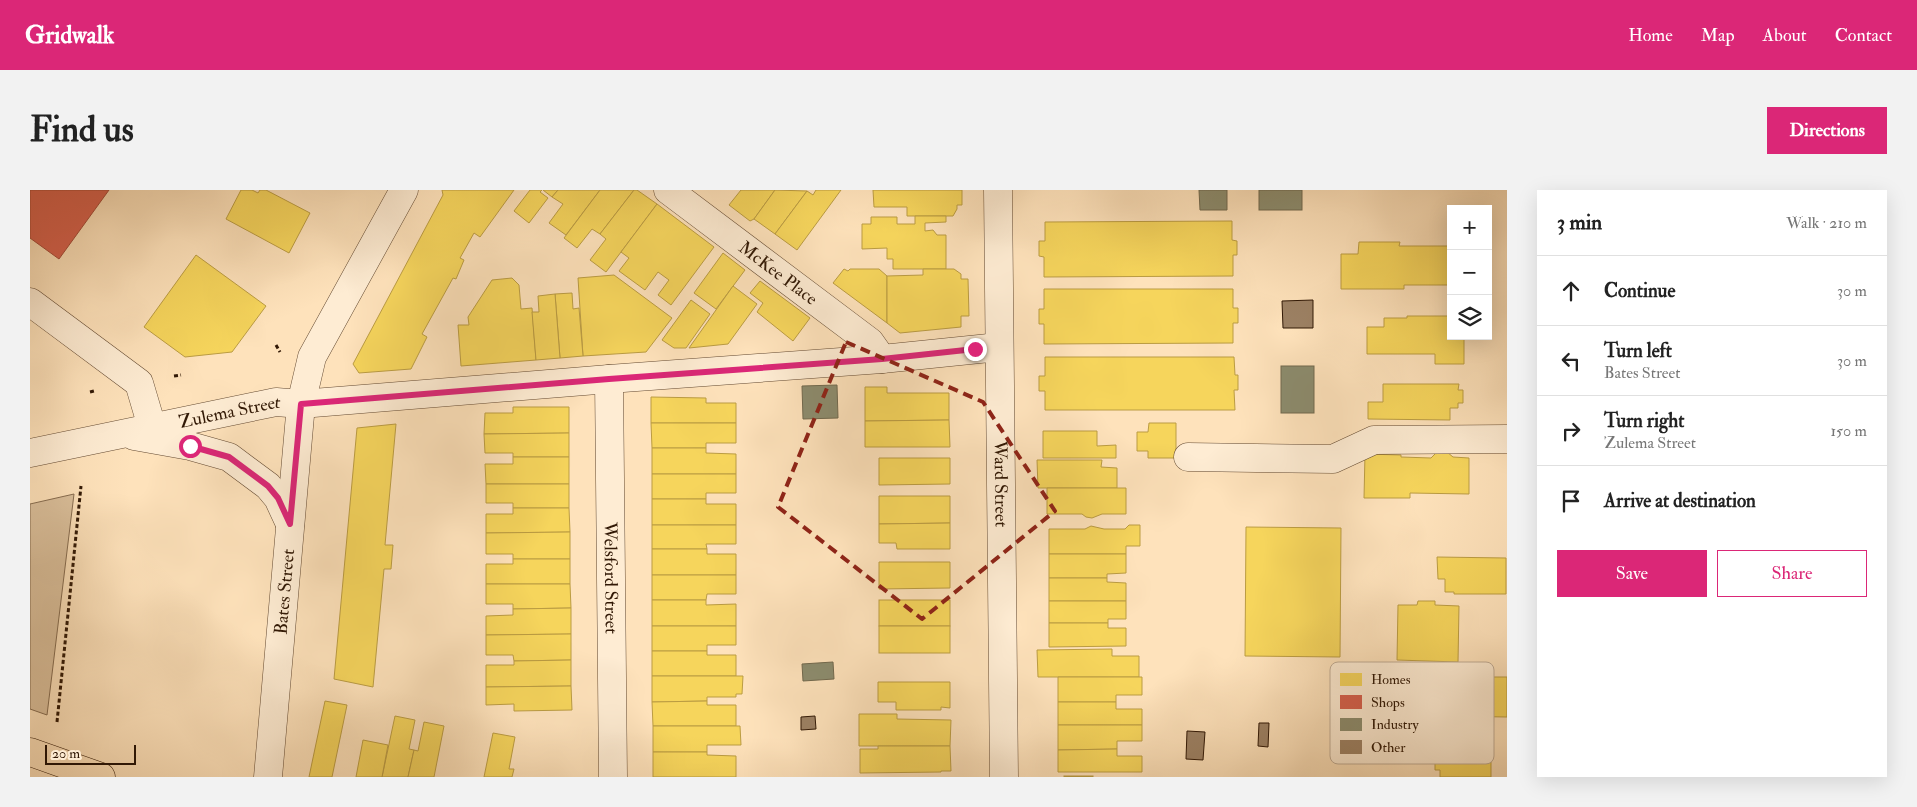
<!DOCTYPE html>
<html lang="en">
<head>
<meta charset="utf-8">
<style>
  :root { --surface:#fff; --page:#f2f2f2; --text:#222; --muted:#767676; --line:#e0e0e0; --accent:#db2777 }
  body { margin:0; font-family:"IM FELL Double Pica",serif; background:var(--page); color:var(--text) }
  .controls { position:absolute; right:15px; top:15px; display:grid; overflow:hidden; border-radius:0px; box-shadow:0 5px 20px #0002 }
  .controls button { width:45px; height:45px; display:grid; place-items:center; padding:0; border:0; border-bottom:1px solid var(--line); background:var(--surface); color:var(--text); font:25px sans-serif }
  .scale { position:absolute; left:15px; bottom:12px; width:91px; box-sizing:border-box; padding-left:5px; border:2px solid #311805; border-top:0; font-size:14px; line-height:18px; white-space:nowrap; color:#311805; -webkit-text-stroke:4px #feecd3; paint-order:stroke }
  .stop { position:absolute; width:15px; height:15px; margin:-11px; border:4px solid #db2777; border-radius:50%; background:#fff }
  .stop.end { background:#db2777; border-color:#fff; box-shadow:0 1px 5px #0008 }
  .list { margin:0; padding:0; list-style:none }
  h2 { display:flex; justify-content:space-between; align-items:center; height:65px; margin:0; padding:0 20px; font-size:21px }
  h2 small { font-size:16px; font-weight:400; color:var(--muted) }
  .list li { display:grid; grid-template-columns:32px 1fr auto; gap:15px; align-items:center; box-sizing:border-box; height:70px; padding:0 20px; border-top:1px solid var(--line) }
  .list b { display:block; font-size:19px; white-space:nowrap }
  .list p { margin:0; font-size:16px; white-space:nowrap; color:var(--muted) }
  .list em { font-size:16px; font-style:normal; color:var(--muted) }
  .actions { display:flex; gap:10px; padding:15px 20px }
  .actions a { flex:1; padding:11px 0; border:1px solid var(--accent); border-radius:0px; text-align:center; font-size:18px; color:var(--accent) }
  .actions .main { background:var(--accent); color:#fff }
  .icon { flex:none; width:28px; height:28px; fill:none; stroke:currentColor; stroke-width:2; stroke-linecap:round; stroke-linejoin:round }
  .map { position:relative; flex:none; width:1477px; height:587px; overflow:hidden; border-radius:0px }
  header { display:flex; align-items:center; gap:30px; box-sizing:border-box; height:70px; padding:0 25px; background:var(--accent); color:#fff }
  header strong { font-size:24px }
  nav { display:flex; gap:28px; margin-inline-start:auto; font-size:18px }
  .intro { display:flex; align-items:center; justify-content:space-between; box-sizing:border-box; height:120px; padding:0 30px }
  h1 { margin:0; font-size:35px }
  .button { padding:12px 22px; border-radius:0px; background:var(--accent); color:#fff; font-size:18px; font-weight:700 }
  main { display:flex; gap:30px; padding:0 30px }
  aside { flex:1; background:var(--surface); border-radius:0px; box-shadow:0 5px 20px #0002 }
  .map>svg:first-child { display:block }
  .green { fill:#dbc09c; stroke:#866c50 }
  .homes { fill:#f6d55c; stroke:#bb9c42 }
  .shops { fill:#d6604d; stroke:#a44a37 }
  .industry { fill:#8c8c6e; stroke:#71694e }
  .building { fill:#9c8164; stroke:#311805 }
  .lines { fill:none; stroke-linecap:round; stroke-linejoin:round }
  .minor-casing { stroke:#644a32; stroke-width:29 }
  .major-casing { stroke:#311805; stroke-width:29 }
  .path { stroke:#311805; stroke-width:3; stroke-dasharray:4 2.5; stroke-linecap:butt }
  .minor { stroke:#feecd3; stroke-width:28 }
  .major { stroke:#fee2bb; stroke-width:28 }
  .route { stroke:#db2777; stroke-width:6 }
  .marked { fill:none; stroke:#8f2418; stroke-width:4; stroke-dasharray:10 6; stroke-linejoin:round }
  .labels { text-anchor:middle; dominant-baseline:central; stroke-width:5; stroke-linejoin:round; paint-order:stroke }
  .street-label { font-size:18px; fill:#311805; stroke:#feecd3 }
  .key { fill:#feecd3; stroke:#c0ac95; stroke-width:1 }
  .key-label { font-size:14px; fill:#311805 }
</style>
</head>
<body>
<header>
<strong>Gridwalk</strong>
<nav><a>Home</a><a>Map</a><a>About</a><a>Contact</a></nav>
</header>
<div class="intro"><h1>Find us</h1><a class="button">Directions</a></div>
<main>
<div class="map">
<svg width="1477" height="587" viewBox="0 0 1477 587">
  <rect width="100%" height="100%" fill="#fee2bb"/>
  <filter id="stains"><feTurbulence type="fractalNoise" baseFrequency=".004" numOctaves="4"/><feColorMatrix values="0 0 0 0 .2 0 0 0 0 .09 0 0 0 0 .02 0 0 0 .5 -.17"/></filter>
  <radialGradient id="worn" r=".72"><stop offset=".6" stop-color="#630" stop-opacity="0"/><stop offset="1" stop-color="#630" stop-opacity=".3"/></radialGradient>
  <path class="green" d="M44,304L17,525L0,519V314Z"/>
  <g class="homes">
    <path d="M211,0H222L228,3L230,0H236L280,23L259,63L196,29Z"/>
    <path d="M412,0H484L450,47L444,43L430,68L434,70L426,89L423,88L392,144L397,147L381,179L329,183L323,174L413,5Z"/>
    <path d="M500,0H512L510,2L518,8L499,33L484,21Z"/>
    <path d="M513,0H528L522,7Z"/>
    <path d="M528,0H570L536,45L519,33L533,14L522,7Z"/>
    <path d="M570,0H604L570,44L562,39L547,58L534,48Z"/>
    <path d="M604,0H607L627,14L576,82L560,70L576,49L570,44Z"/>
    <path d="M711,0H745L724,29L720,31L699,15Z"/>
    <path d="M745,0L777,1L745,44L724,29Z"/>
    <path d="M786,0H811L767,60L745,44L777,1L783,5Z"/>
    <path d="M843,0H932V15H927V19L923,26H877V17H844Z"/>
    <path d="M627,14L684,57L641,115L628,105L639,90L628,82L615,100L589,81L599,68L591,62Z"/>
    <path d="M885,26H916V32L895,33V41L903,40L907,45H916V79H863V69H857V58L832,59V34H841V27H867V34H885Z"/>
    <path d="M1202,31V50L1207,51V65H1203V86L1014,87V67L1009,66V51H1015V32Z"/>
    <path d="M1329,52H1370L1369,56H1421V95H1374V99H1311V64H1328Z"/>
    <path d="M693,63L715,80L686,119L664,103Z"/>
    <path d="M166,65L236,116L202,162L155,167L114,137Z"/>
    <path d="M814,79L818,81L820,79H849L857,86V133L803,93Z"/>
    <path d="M893,79H924L931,84V89H938L939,126H931V137L870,143L857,133V86L893,85Z"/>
    <path d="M584,85L642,128L616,162L553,166L548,88Z"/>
    <path d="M482,88L489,95L491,119L502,118L506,170L431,176L428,135H439L438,127L462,90Z"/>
    <path d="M730,91L780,128L763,151L727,122L733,113L720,103Z"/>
    <path d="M703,96L727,114L698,154L659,158Z"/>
    <path d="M1014,99H1203V118H1208V133H1203V153L1014,154V134H1009V119H1014Z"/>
    <path d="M542,103L543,119L549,118L553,166L530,168L525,104Z"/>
    <path d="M525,104L530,168L506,170L502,122H509L508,106Z"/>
    <path d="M661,110L680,124L656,158H644L632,150Z"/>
    <path d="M1377,126H1421V146L1434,148V174H1405V164H1337V137H1354V128H1377Z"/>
    <path d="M1015,167H1204L1205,185H1208V200H1204L1205,220H1015V201H1009V186H1015Z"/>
    <path d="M1353,194H1429L1428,200H1433V213H1428V218H1420V230L1338,229V212H1353Z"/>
    <path d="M835,197H857V203H919V230L835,231Z"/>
    <path d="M621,207L676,208V213H706V233H621Z"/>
    <path d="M483,217H539V243L454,244L455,223H483Z"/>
    <path d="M919,230L920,257H835V231Z"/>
    <path d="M621,233H706V253H676V258H622Z"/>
    <path d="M1119,233H1146V268H1118V261H1107V242H1118Z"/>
    <path d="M366,234L355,355H363L361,379H354L343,497L304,489L327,238Z"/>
    <path d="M1013,241H1067V256L1086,255V268H1013Z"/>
    <path d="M539,243V267H483V263H455L454,244Z"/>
    <path d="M622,258H676V263L706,264V284H622Z"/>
    <path d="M1407,262H1417L1423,267L1439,268V304L1380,303V308H1334L1335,264L1371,265V267L1401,268Z"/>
    <path d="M483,267H539V294H456L455,274H483Z"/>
    <path d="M849,268H920V294L849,295Z"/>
    <path d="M1007,270H1072L1071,277L1087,278V298H1008Z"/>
    <path d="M622,284H706V303H676V309H622Z"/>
    <path d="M456,294H539V318H483V313H456Z"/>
    <path d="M1017,298H1096V324H1072L1062,328L1056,327L1052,324H1017Z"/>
    <path d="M849,306H920V333L849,334Z"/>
    <path d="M622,309H676V314H706V335H622Z"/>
    <path d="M483,318H539L540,342L456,343V324H483Z"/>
    <path d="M920,333V359H867L866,353H849V334Z"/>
    <path d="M622,335H706V354H676L677,359H622Z"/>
    <path d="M1099,335H1110V356H1096V364H1019V339H1055L1061,336L1074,339H1095Z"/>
    <path d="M1216,337L1311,338L1310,467L1215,466Z"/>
    <path d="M540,342V369H483V364H456V343Z"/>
    <path d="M622,359H677V364H706V385H622Z"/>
    <path d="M1019,364H1096V383L1077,384V388H1019Z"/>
    <path d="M1407,367L1476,368V404H1424V402H1415V389H1408Z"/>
    <path d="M483,369H540V394H456V374H483Z"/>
    <path d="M849,372H920V398L849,399Z"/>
    <path d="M622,385H706V404H677L676,410H622Z"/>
    <path d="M1019,388H1077V392L1096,393V411H1019Z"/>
    <path d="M456,394H540L541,418L483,419V414H456Z"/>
    <path d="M622,410H676V415L706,414V436H622Z"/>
    <rect x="849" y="410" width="71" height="26"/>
    <path d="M1019,411H1096V429H1078V433H1019Z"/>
    <path d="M1388,411H1405V415L1429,416L1428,472L1367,470L1368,415H1387Z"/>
    <path d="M541,418V444L456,445V426L483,425V419Z"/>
    <path d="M1019,433H1078V438H1096V456L1019,457Z"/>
    <path d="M622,436H706V455H677V461H622Z"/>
    <rect x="849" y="436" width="71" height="27"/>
    <path d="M541,444V470L484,471L483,465H456V445Z"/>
    <path d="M1082,459V466H1109V487H1008L1007,460Z"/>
    <path d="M622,461H677V465H706V486H622Z"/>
    <path d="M541,470V496L456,497V475H484V471Z"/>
    <path d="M622,486H713L712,504H706V507H677V511L622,512Z"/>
    <path d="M1028,487H1112V505H1086V512H1028Z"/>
    <path d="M1413,487H1477V527L1413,526Z"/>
    <path d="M848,492H920V518L911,517V520H866V512H848Z"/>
    <path d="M541,496L542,520L484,521V514L456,515V497Z"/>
    <path d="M295,511L317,515L302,587H279Z"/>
    <path d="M677,511V515H706V536H623L622,512Z"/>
    <path d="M1028,512H1086V519H1112V535H1028Z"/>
    <path d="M829,524H867V529L921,530L920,556H829Z"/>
    <path d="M365,526L385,530L379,559L384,560L378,587H352Z"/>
    <path d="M394,532L414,536L404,587H378L384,560L388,561Z"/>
    <path d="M1028,535H1112V551H1087V559L1028,560Z"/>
    <path d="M623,536H710L711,555H677V562H623Z"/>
    <path d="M463,543L485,547L479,579H484L482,587H454Z"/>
    <path d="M333,550L358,555L352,587H326Z"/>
    <path d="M848,556H920L921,581H911V582L830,583V559H848Z"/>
    <path d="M1087,559V566H1112V582H1028V560Z"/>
    <path d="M623,562H677V565L706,566V587H623Z"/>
    <path d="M1405,562H1461V587H1410V580H1405Z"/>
    <rect x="1034" y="586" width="29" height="1"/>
  </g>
  <path class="shops" d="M0,0H79L29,69L0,48Z"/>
  <g class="industry">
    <path d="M1169,0H1197V20H1170Z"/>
    <rect x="1229" y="0" width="43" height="20"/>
    <rect x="1251" y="176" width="33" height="47"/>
    <path d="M807,195L808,228L773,229L772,196Z"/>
    <path d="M803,472L804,489L773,491L772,474Z"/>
  </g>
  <g class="building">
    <path d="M1283,110V138H1253L1252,111Z"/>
    <path d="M785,526L786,539L771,540V527Z"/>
    <path d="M1229,533H1239L1238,557L1228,556Z"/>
    <path d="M1157,541L1175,542L1173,570L1156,569Z"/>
  </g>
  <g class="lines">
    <defs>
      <g id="minor">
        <path id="s1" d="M638,0L840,152L852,169"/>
        <path id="s2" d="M968,0L974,587"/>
        <path d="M0,112L109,193L122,237"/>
        <path id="s3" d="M579,189L583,587"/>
        <path d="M104,246L160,256L199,267L238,296L248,308L260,334"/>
        <path id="s4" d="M0,263L246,212L271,214L579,189L852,169L969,157"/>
        <path d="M1158,267L1303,269L1344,250L1477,249"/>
        <path id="s5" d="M238,587L271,214L282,167L374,0"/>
      </g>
      <path id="major" d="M0,562L71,587"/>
    </defs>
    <use href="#minor" class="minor-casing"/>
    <use href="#major" class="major-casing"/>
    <g class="path">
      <path d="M246,155L250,162"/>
      <path d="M144,186L151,185"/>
      <path d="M60,202L64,201"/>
      <path d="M27,532L51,296"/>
    </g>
    <use href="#minor" class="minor"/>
    <use href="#major" class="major"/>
  </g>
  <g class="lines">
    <path class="route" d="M160,256L199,267L238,296L248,308L260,334L271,214L579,189L852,169L945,159"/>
  </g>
  <path class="marked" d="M816,152L953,212L1025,321L892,429L748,317Z"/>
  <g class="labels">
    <g class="street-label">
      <text stroke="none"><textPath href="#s1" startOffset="138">McKee Place</textPath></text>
      <text stroke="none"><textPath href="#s4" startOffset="204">Zulema Street</textPath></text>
      <text stroke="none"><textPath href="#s2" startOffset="294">Ward Street</textPath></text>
      <text stroke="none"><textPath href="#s3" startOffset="199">Welsford Street</textPath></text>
      <text stroke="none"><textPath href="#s5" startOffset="186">Bates Street</textPath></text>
    </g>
  </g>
  <rect x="1300" y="472" width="164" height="102" rx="8" class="key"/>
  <rect x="1310" y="483" width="22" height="13" fill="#f6d55c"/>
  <rect x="1310" y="505" width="22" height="14" fill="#d6604d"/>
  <rect x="1310" y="528" width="22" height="13" fill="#8c8c6e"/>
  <rect x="1310" y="550" width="22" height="14" fill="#9c8164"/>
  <g class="key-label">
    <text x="1341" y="494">Homes</text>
    <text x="1341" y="517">Shops</text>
    <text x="1341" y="539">Industry</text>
    <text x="1341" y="562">Other</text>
  </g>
  <rect width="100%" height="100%" filter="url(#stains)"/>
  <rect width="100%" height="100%" fill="url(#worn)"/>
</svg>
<div class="controls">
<button>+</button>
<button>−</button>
<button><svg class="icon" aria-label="layers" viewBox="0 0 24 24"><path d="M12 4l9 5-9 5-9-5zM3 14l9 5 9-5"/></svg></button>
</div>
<div class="scale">20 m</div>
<div class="stop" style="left:160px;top:256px"></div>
<div class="stop end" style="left:945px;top:159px"></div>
</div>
<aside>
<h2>3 min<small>Walk · 210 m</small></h2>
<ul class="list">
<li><svg class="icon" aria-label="ahead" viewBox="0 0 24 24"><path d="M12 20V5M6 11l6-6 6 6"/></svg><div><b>Continue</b></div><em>30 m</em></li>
<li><svg class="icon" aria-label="left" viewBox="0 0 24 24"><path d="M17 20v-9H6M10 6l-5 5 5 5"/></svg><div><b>Turn left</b><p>Bates Street</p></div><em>30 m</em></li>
<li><svg class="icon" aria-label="right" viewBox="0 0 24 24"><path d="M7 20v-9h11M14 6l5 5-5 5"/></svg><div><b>Turn right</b><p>Zulema Street</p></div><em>150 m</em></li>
<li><svg class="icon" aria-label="arrive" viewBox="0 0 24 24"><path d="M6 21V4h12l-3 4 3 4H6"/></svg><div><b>Arrive at destination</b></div></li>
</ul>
<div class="actions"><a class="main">Save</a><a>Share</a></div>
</aside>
</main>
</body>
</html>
